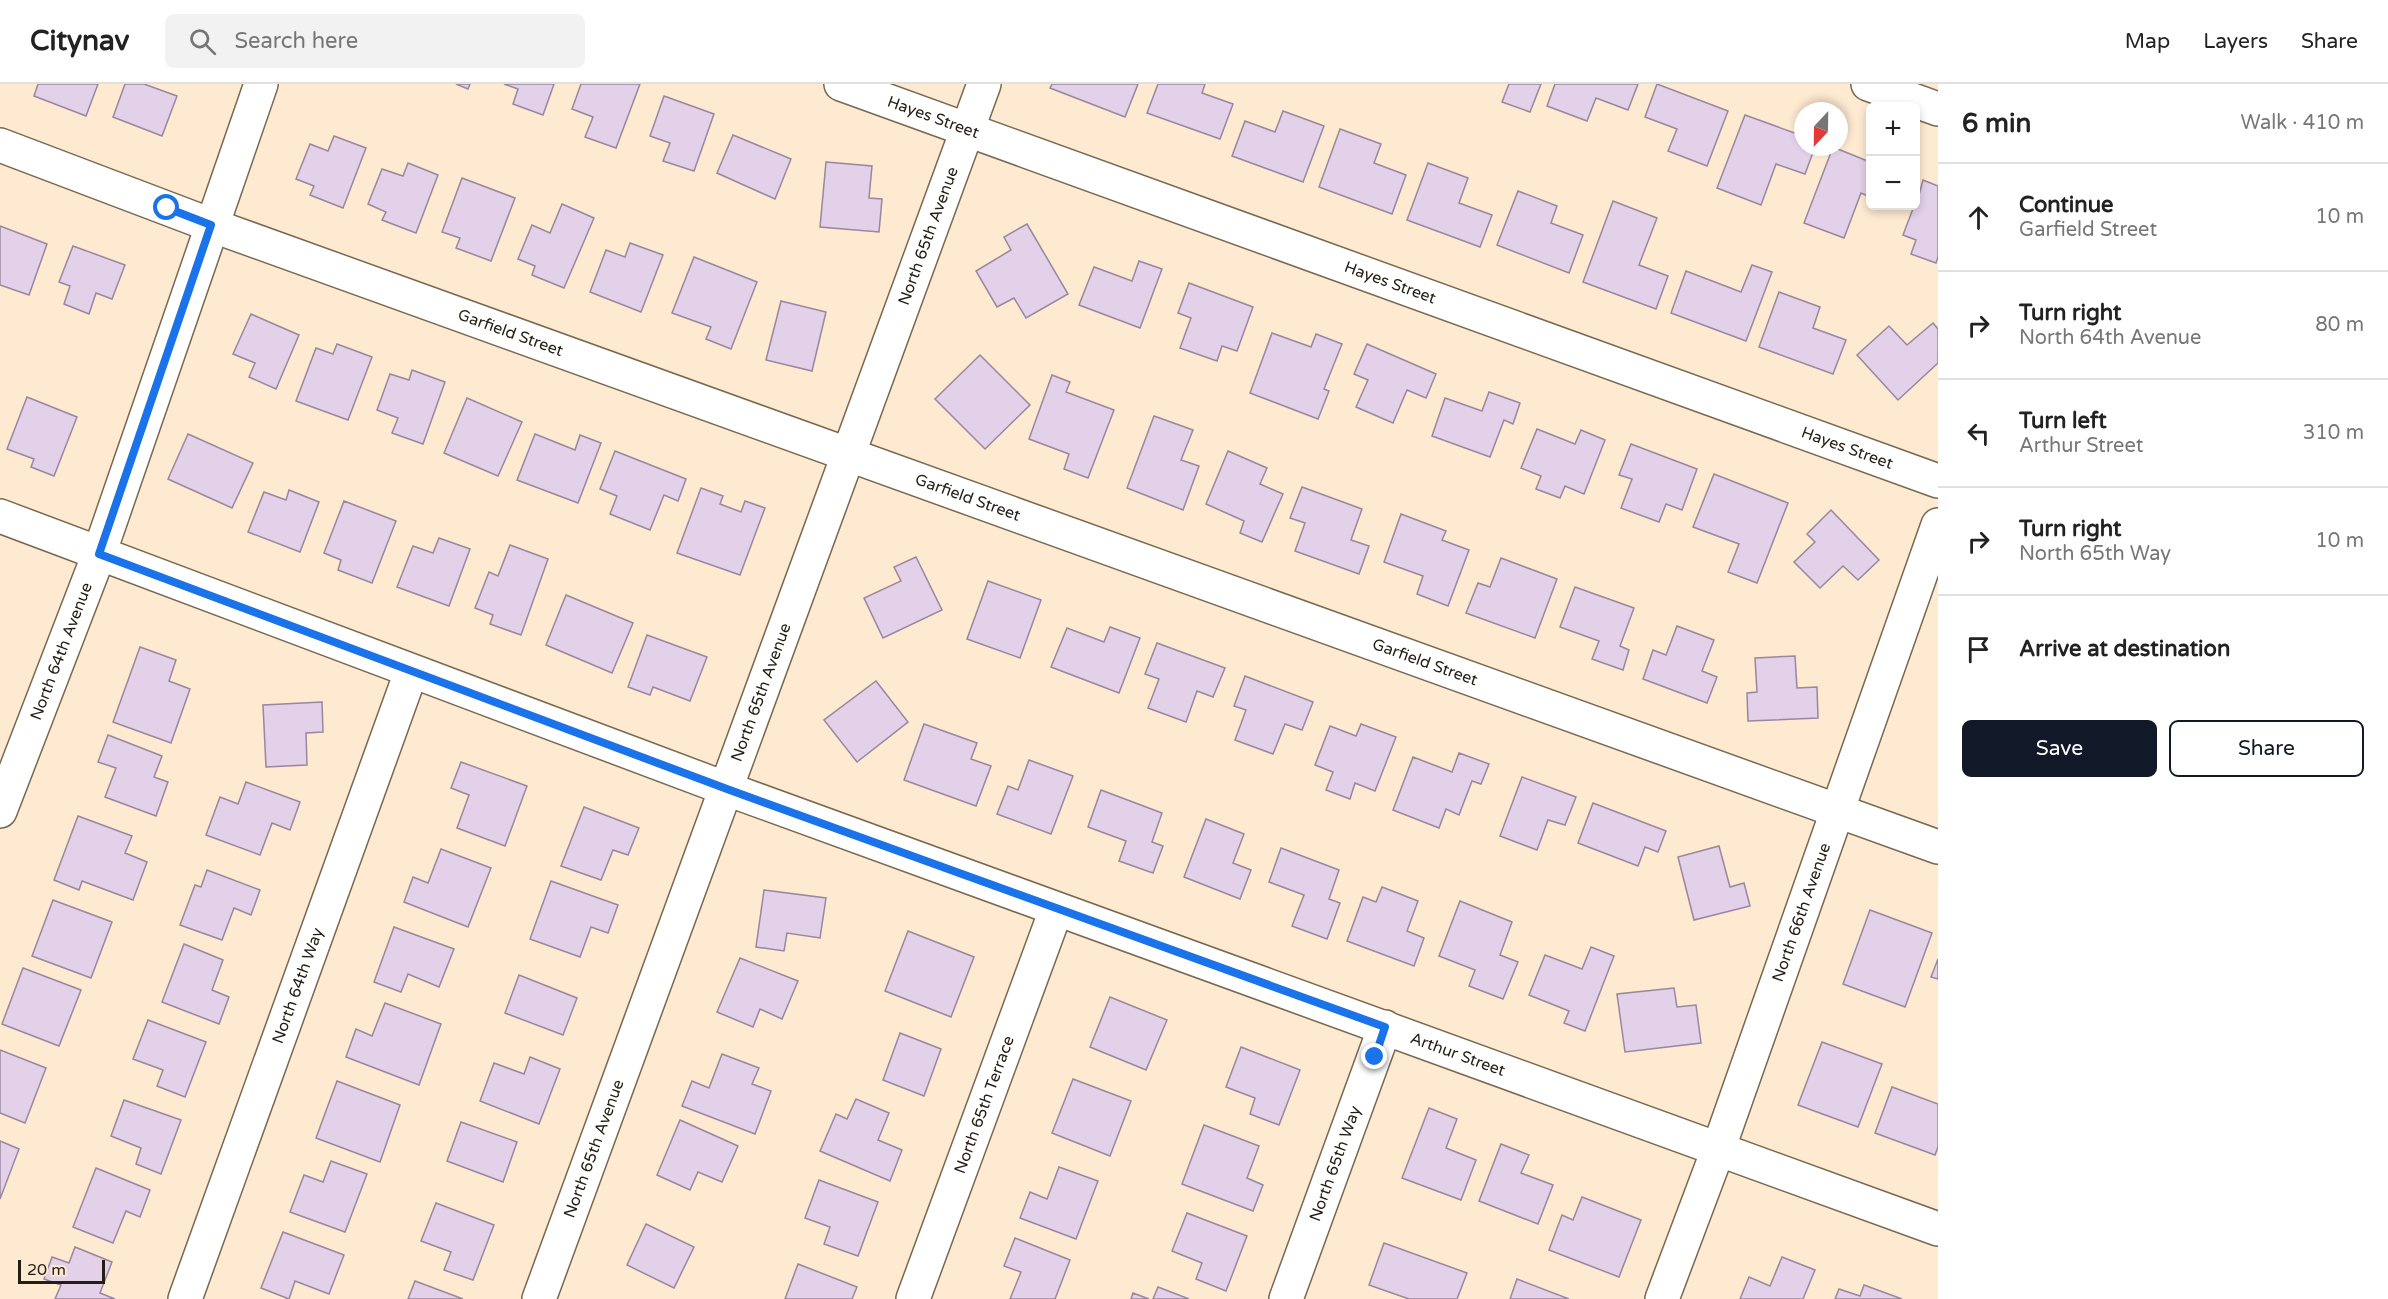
<!DOCTYPE html>
<html lang="en">
<head>
<meta charset="utf-8">
<style>
  :root { --surface:#fff; --page:#f2f2f2; --text:#222; --muted:#767676; --line:#e0e0e0; --accent:#111827 }
  body { margin:0; font-family:"Varela Round",sans-serif; background:var(--page); color:var(--text) }
  .controls { position:absolute; right:18px; top:18px; display:grid; overflow:hidden; border-radius:9px; box-shadow:0 3px 9px #0003 }
  .controls button { width:54px; height:54px; display:grid; place-items:center; padding:0; border:0; border-bottom:2px solid var(--line); background:var(--surface); color:var(--text); font:30px sans-serif }
  .compass { position:absolute; left:1794px; top:18px; width:54px; height:54px; border-radius:50%; background:var(--surface); box-shadow:0 3px 9px #0003; rotate:202deg }
  .scale { position:absolute; left:18px; bottom:15px; width:87px; box-sizing:border-box; padding-left:6px; border:3px solid #241d14; border-top:0; font-size:16px; line-height:21px; white-space:nowrap; color:#241d14; -webkit-text-stroke:4px #fee9d1; paint-order:stroke }
  .stop { position:absolute; width:18px; height:18px; margin:-14px; border:4px solid #1a73e8; border-radius:50%; background:#fff }
  .stop.end { background:#1a73e8; border-color:#fff; box-shadow:0 2px 6px #0008 }
  .list { margin:0; padding:0; list-style:none }
  h2 { display:flex; justify-content:space-between; align-items:center; height:78px; margin:0; padding:0 24px; font-size:26px }
  h2 small { font-size:20px; font-weight:400; color:var(--muted) }
  .list li { display:grid; grid-template-columns:39px 1fr auto; gap:18px; align-items:center; box-sizing:border-box; height:108px; padding:0 24px; border-top:2px solid var(--line) }
  .list b { display:block; font-size:22px; white-space:nowrap }
  .list p { margin:0; font-size:20px; white-space:nowrap; color:var(--muted) }
  .list em { font-size:20px; font-style:normal; color:var(--muted) }
  .actions { display:flex; gap:12px; padding:18px 24px }
  .actions a { flex:1; padding:14px 0; border:2px solid var(--accent); border-radius:9px; text-align:center; font-size:21px; color:var(--accent) }
  .actions .main { background:var(--accent); color:#fff }
  .icon { flex:none; width:33px; height:33px; fill:none; stroke:currentColor; stroke-width:2; stroke-linecap:round; stroke-linejoin:round }
  .map { position:relative; flex:none; width:1938px; height:1215px; overflow:hidden }
  header { display:flex; align-items:center; gap:36px; box-sizing:border-box; height:84px; padding:0 30px; background:var(--surface); border-bottom:2px solid var(--line) }
  header strong { font-size:28px }
  nav { display:flex; gap:33px; margin-inline-start:auto; font-size:21px }
  .search { width:420px; height:54px; background:var(--page); display:flex; align-items:center; gap:15px; box-sizing:border-box; padding:0 21px; border-radius:9px; color:var(--muted); font-size:22px }
  main { display:flex }
  aside { flex:1; background:var(--surface) }
  .map>svg:first-child { display:block }
  .building { fill:#e3d0e9; stroke:#98879e; stroke-width:1.5 }
  .lines { fill:none; stroke-linecap:round; stroke-linejoin:round }
  .minor-casing { stroke:#796751; stroke-width:36 }
  .minor { stroke:#fff; stroke-width:33 }
  .route { stroke:#1a73e8; stroke-width:8 }
  .labels { text-anchor:middle; dominant-baseline:central; stroke-width:5; stroke-linejoin:round; paint-order:stroke }
  .street-label { font-size:16px; fill:#241d14; stroke:#fee9d1 }
</style>
</head>
<body>
<header>
<strong>Citynav</strong>
<div class="search"><svg class="icon" aria-label="search" viewBox="0 0 24 24"><circle cx="10" cy="10" r="6"/><path d="M15 15l6 6"/></svg>Search here</div>
<nav><a>Map</a><a>Layers</a><a>Share</a></nav>
</header>
<main>
<div class="map">
<svg width="1938" height="1215" viewBox="0 0 1938 1215">
  <rect width="100%" height="100%" fill="#fee9d1"/>
  <g class="building">
    <path d="M38,0H98L86,32L34,12Z"/>
    <path d="M125,0H144L177,12L162,52L113,33Z"/>
    <path d="M456,0H470L468,5Z"/>
    <path d="M504,0H554L543,31L513,20L518,5Z"/>
    <path d="M581,0H640L616,64L585,53L593,33L572,25Z"/>
    <path d="M1052,0H1138L1125,33L1050,4Z"/>
    <path d="M1158,0H1205L1202,9L1233,20L1220,55L1147,29Z"/>
    <path d="M1509,0H1541L1530,28L1502,18Z"/>
    <path d="M1555,0H1638L1628,26L1596,14L1587,37L1547,22Z"/>
    <path d="M1657,0L1728,27L1707,82L1668,67L1677,45L1645,33Z"/>
    <path d="M664,12L714,30L694,87L663,77L670,59L650,52Z"/>
    <path d="M1283,27L1324,42L1303,98L1232,72L1245,37L1275,48Z"/>
    <path d="M1745,31L1803,52V63H1815L1805,90L1776,80L1761,121L1717,104Z"/>
    <path d="M1340,45L1381,60L1374,79L1406,91L1392,130L1319,103Z"/>
    <path d="M733,51L791,75L775,115L717,89Z"/>
    <path d="M334,52L366,64L343,124L310,111L314,102L296,95L310,60L328,67Z"/>
    <path d="M1833,63L1870,78V113L1861,109L1844,154L1804,139Z"/>
    <path d="M826,78L872,82L869,114L882,115L879,148L820,143Z"/>
    <path d="M408,79L438,91L416,149L382,136L386,128L368,120L382,85L403,92Z"/>
    <path d="M1428,79L1468,94L1459,119L1492,131L1480,163L1407,136Z"/>
    <path d="M462,94L515,114L491,177L456,164L460,154L442,148Z"/>
    <path d="M1923,96L1938,102V173L1936,179L1911,170L1916,156L1903,151L1914,122H1916Z"/>
    <path d="M1518,107L1557,122L1551,139L1583,151L1569,189L1497,161Z"/>
    <path d="M1613,117L1657,134L1639,181L1668,192L1656,225L1583,198Z"/>
    <path d="M562,120L594,134L564,204L532,191L535,182L518,175L532,141L550,149Z"/>
    <path d="M1027,140L1068,210L1026,234L1014,214L997,223L976,187L1011,166L1004,153Z"/>
    <path d="M0,142L47,160L29,211L0,201Z"/>
    <path d="M630,159L663,171L641,228L590,208L606,166L625,173Z"/>
    <path d="M73,162L125,181L112,215L96,209L89,230L64,220L70,202L59,198Z"/>
    <path d="M694,173L757,198L731,265L706,255L711,243L672,229Z"/>
    <path d="M1139,177L1162,185L1140,244L1079,221L1094,183L1132,197Z"/>
    <path d="M1752,181L1772,188L1746,257L1671,229L1686,187L1741,208Z"/>
    <path d="M1189,199L1253,223L1237,267L1222,262L1217,277L1180,264L1191,234L1178,229Z"/>
    <path d="M1779,208L1820,223L1813,244L1846,256L1833,290L1759,263Z"/>
    <path d="M781,217L826,228L812,287L766,276Z"/>
    <path d="M251,230L299,251L276,305L249,293L255,279L233,270Z"/>
    <path d="M1933,239L1938,245V279L1898,316L1857,271L1889,242L1907,261Z"/>
    <path d="M1272,249L1311,263L1316,250L1342,260L1324,305L1329,307L1318,335L1250,309Z"/>
    <path d="M337,260L372,273L348,336L296,317L316,264L333,270Z"/>
    <path d="M1367,260L1436,290L1426,314L1407,306L1393,339L1356,323L1368,296L1354,290Z"/>
    <path d="M980,271L1030,321L985,365L935,315Z"/>
    <path d="M412,286L445,298L423,360L392,349L398,334L377,326L390,290L409,296Z"/>
    <path d="M1052,291L1070,298L1066,308L1114,326L1088,394L1064,385L1069,370L1029,355Z"/>
    <path d="M1489,308L1520,319L1513,340L1504,336L1490,373L1432,352L1445,314L1482,327Z"/>
    <path d="M27,313L77,333L54,392L31,383L34,375L7,365Z"/>
    <path d="M467,314L522,338L498,392L444,369Z"/>
    <path d="M1154,332L1193,346L1181,376L1199,382L1183,426L1127,404Z"/>
    <path d="M1537,345L1575,360L1581,346L1605,356L1584,410L1565,402L1560,414L1536,405L1541,392L1521,384Z"/>
    <path d="M188,350L253,379L232,424L168,395Z"/>
    <path d="M535,350L575,366L580,351L601,359L578,419L517,396Z"/>
    <path d="M1631,360L1697,385L1682,426L1666,420L1659,438L1621,424L1632,395L1619,391Z"/>
    <path d="M615,367L686,395L678,417L664,411L650,446L610,430L617,412L600,405Z"/>
    <path d="M1228,367L1267,384L1260,400L1283,410L1262,458L1240,449L1244,437L1206,420Z"/>
    <path d="M1714,390L1788,419L1757,499L1728,488L1739,460L1693,443Z"/>
    <path d="M1302,403L1362,425L1351,456L1369,462L1359,490L1295,467L1305,439L1290,434Z"/>
    <path d="M701,404L723,412L720,420L741,428L745,417L765,424L740,491L677,469Z"/>
    <path d="M289,406L319,418L300,468L248,448L264,408L286,416Z"/>
    <path d="M344,417L396,437L372,499L338,486L341,476L324,469Z"/>
    <path d="M1831,426L1879,476L1858,496L1843,482L1820,504L1794,478L1815,458L1807,450Z"/>
    <path d="M1401,430L1446,447L1442,456L1469,466L1448,522L1417,510L1423,492L1384,478Z"/>
    <path d="M439,454L470,465L449,522L397,503L413,462L433,469Z"/>
    <path d="M510,461L548,475L521,551L490,540L493,531L475,524L489,488L498,492Z"/>
    <path d="M916,473L942,526L883,554L864,514L901,497L894,483Z"/>
    <path d="M1501,474L1557,495L1535,554L1466,529L1478,499L1490,503Z"/>
    <path d="M988,497L1041,516L1020,574L967,555Z"/>
    <path d="M1575,503L1634,524L1620,562L1629,566L1623,586L1592,575L1599,557L1560,543Z"/>
    <path d="M566,511L633,539L612,589L546,561Z"/>
    <path d="M1677,542L1714,556L1702,587L1717,593L1707,619L1643,595L1653,566L1666,571Z"/>
    <path d="M1110,543L1140,554L1119,609L1051,583L1067,544L1104,558Z"/>
    <path d="M647,551L707,573L690,617L653,603L650,611L628,603Z"/>
    <path d="M1157,559L1225,584L1213,613L1197,607L1186,638L1148,624L1159,595L1145,590Z"/>
    <path d="M140,563L176,576L169,597L190,605L171,659L113,638Z"/>
    <path d="M1795,572L1797,604L1817,603L1818,634L1748,637L1747,609L1757,608L1755,574Z"/>
    <path d="M1245,592L1313,618L1302,646L1285,640L1273,670L1235,656L1246,626L1234,622Z"/>
    <path d="M876,597L908,638L857,678L824,636Z"/>
    <path d="M322,618L323,648L306,649L307,681L266,683L263,621Z"/>
    <path d="M924,640L977,659L971,675L991,682L976,722L904,696Z"/>
    <path d="M1361,640L1396,653L1375,707L1355,699L1350,715L1326,706L1333,688L1315,681L1330,642L1356,652Z"/>
    <path d="M108,651L162,672L154,693L168,698L156,732L105,713L116,684L98,678Z"/>
    <path d="M1459,669L1489,680L1481,700L1472,697L1459,731L1446,725L1439,744L1393,726L1413,673L1452,688Z"/>
    <path d="M1029,676L1073,692L1051,750L997,730L1008,702L1018,706Z"/>
    <path d="M461,678L527,702L505,762L457,744L469,711L451,704Z"/>
    <path d="M1522,693L1576,713L1565,741L1548,736L1537,766L1500,752Z"/>
    <path d="M246,698L300,718L290,746L272,739L260,771L206,751L220,713L238,720Z"/>
    <path d="M1101,706L1162,729L1152,758L1163,762L1153,789L1119,777L1126,757L1088,743Z"/>
    <path d="M1593,719L1666,747L1658,768L1645,763L1638,782L1578,759Z"/>
    <path d="M584,723L639,744L628,771L613,766L601,796L561,782Z"/>
    <path d="M78,732L132,752L125,769L147,778L133,816L82,797L79,806L54,796Z"/>
    <path d="M1206,735L1244,750L1233,779L1251,786L1240,815L1184,793Z"/>
    <path d="M1719,762L1730,803L1744,799L1750,822L1694,836L1678,773Z"/>
    <path d="M1281,764L1339,786L1329,815L1340,819L1327,855L1292,842L1304,811L1269,798Z"/>
    <path d="M441,765L491,784L468,843L404,818L413,793L428,799Z"/>
    <path d="M207,786L260,806L251,831L234,824L222,856L180,841L195,801L201,803Z"/>
    <path d="M551,797L618,821L608,849L591,843L580,873L530,855Z"/>
    <path d="M1382,803L1418,817L1407,847L1424,854L1414,882L1347,857L1363,813L1376,818Z"/>
    <path d="M764,806L826,814L820,854L787,849L784,867L756,863Z"/>
    <path d="M53,816L112,838L91,894L32,872Z"/>
    <path d="M1460,817L1512,838L1500,871L1518,878L1503,915L1469,902L1475,886L1439,872Z"/>
    <path d="M1870,826L1932,849L1905,923L1843,900Z"/>
    <path d="M394,843L454,865L439,903L408,890L401,908L374,898Z"/>
    <path d="M908,847L974,873L951,933L885,907Z"/>
    <path d="M184,860L223,876L212,906L229,913L219,940L162,918Z"/>
    <path d="M1591,863L1614,872L1585,947L1564,939L1569,927L1529,911L1545,871L1582,885Z"/>
    <path d="M740,874L798,897L782,935L760,925L753,943L717,928Z"/>
    <path d="M1938,875V895L1931,893Z"/>
    <path d="M23,884L81,906L59,962L2,940Z"/>
    <path d="M519,891L577,914L563,951L505,929Z"/>
    <path d="M1674,904L1677,923L1696,921L1701,959L1625,968L1617,910Z"/>
    <path d="M1110,913L1167,936L1146,986L1090,963Z"/>
    <path d="M385,919L441,940L419,1001L346,973L356,945L372,952Z"/>
    <path d="M148,936L206,958L185,1013L157,1002L163,986L133,975Z"/>
    <path d="M900,949L941,965L924,1012L883,996Z"/>
    <path d="M1822,958L1882,980L1858,1043L1798,1021Z"/>
    <path d="M1241,963L1300,986L1279,1041L1250,1030L1255,1014L1226,1003Z"/>
    <path d="M0,966L46,984L25,1039L0,1029Z"/>
    <path d="M722,970L759,984L752,1000L771,1007L755,1050L682,1022L692,997L709,1004Z"/>
    <path d="M530,973L560,985L539,1040L480,1017L494,979L524,990Z"/>
    <path d="M1073,995L1131,1017L1110,1072L1052,1049Z"/>
    <path d="M337,997L400,1021L380,1078L316,1054Z"/>
    <path d="M1892,1003L1938,1020V1063L1935,1071L1875,1049Z"/>
    <path d="M856,1015L889,1029L878,1056L902,1066L890,1097L820,1067L836,1030L847,1035Z"/>
    <path d="M124,1016L181,1036L161,1090L136,1080L141,1064L111,1052Z"/>
    <path d="M1429,1024L1457,1035L1446,1064L1476,1076L1461,1116L1402,1094Z"/>
    <path d="M680,1036L738,1062L722,1098L698,1088L690,1106L657,1091Z"/>
    <path d="M461,1038L517,1058L503,1098L447,1077Z"/>
    <path d="M1204,1041L1259,1062L1247,1094L1263,1101L1253,1127L1182,1100Z"/>
    <path d="M0,1057L19,1065L0,1115Z"/>
    <path d="M1501,1060L1529,1071L1521,1089L1553,1101L1538,1140L1479,1117Z"/>
    <path d="M331,1077L367,1090L345,1148L290,1128L304,1091L323,1098Z"/>
    <path d="M1059,1083L1098,1097L1076,1155L1020,1134L1030,1108L1047,1115Z"/>
    <path d="M96,1084L150,1106L140,1133L126,1127L113,1159L73,1143Z"/>
    <path d="M819,1096L878,1118L858,1172L824,1160L830,1143L805,1134Z"/>
    <path d="M1582,1113L1641,1136L1619,1193L1549,1166L1562,1131L1573,1136Z"/>
    <path d="M436,1119L494,1141L473,1196L444,1186L451,1168L421,1157Z"/>
    <path d="M1187,1129L1247,1152L1226,1207L1196,1195L1202,1179L1172,1167Z"/>
    <path d="M646,1140L694,1163L674,1204L627,1181Z"/>
    <path d="M283,1148L344,1171L329,1210L295,1197L289,1215L261,1204Z"/>
    <path d="M1015,1154L1070,1176L1055,1215H1010L1021,1188L1004,1182Z"/>
    <path d="M1384,1159L1467,1189L1457,1215H1409L1369,1201Z"/>
    <path d="M75,1163L112,1178L100,1209L115,1215H55L61,1201L44,1195L52,1173L69,1179Z"/>
    <path d="M1782,1173L1815,1186L1803,1215H1740L1749,1193L1770,1202Z"/>
    <path d="M798,1180L857,1203L852,1215H785Z"/>
    <path d="M1517,1195L1569,1215H1510Z"/>
    <path d="M415,1197L463,1215H408Z"/>
    <path d="M1864,1201L1902,1215H1835L1839,1205L1860,1212Z"/>
    <path d="M1158,1203L1189,1215H1153Z"/>
    <path d="M1133,1209L1149,1215H1131Z"/>
  </g>
  <g class="lines">
    <defs>
      <g id="minor">
        <path id="s1" d="M841,0L1938,397"/>
        <path d="M1868,0L1938,25"/>
        <path id="s2" d="M0,61L211,141L1938,763"/>
        <path id="s3" d="M0,432L727,705L1938,1145"/>
        <path id="s4" d="M0,727L99,470L261,0"/>
        <path id="s5" d="M185,1215L411,588"/>
        <path id="s6" d="M539,1215L984,0"/>
        <path id="s7" d="M913,1215L1056,826"/>
        <path id="s8" d="M1286,1215L1385,943"/>
        <path id="s9" d="M1662,1215L1718,1066L1938,441"/>
      </g>
    </defs>
    <use href="#minor" class="minor-casing"/>
    <use href="#minor" class="minor"/>
  </g>
  <g class="lines">
    <path class="route" d="M167,124L211,141L99,470L727,705L1385,943L1375,973"/>
  </g>
  <g class="labels">
    <g class="street-label">
      <text stroke="none"><textPath href="#s1" startOffset="98">Hayes Street</textPath></text>
      <text stroke="none"><textPath href="#s6" startOffset="1132">North 65th Avenue</textPath></text>
      <text stroke="none"><textPath href="#s1" startOffset="584">Hayes Street</textPath></text>
      <text stroke="none"><textPath href="#s2" startOffset="544">Garfield Street</textPath></text>
      <text stroke="none"><textPath href="#s1" startOffset="1070">Hayes Street</textPath></text>
      <text stroke="none"><textPath href="#s2" startOffset="1030">Garfield Street</textPath></text>
      <text stroke="none"><textPath href="#s4" startOffset="171">North 64th Avenue</textPath></text>
      <text stroke="none"><textPath href="#s2" startOffset="1516">Garfield Street</textPath></text>
      <text stroke="none"><textPath href="#s6" startOffset="646">North 65th Avenue</textPath></text>
      <text stroke="none"><textPath href="#s9" startOffset="411">North 66th Avenue</textPath></text>
      <text stroke="none"><textPath href="#s5" startOffset="333">North 64th Way</textPath></text>
      <text stroke="none"><textPath href="#s3" startOffset="1554">Arthur Street</textPath></text>
      <text stroke="none"><textPath href="#s7" startOffset="207">North 65th Terrace</textPath></text>
      <text stroke="none"><textPath href="#s6" startOffset="160">North 65th Avenue</textPath></text>
      <text stroke="none"><textPath href="#s8" startOffset="144">North 65th Way</textPath></text>
    </g>
  </g>
</svg>
<div class="controls">
<button>+</button>
<button>−</button>
</div>
<svg class="compass" viewBox="-18 -18 36 36"><path d="M0-13l5 13h-10z" fill="#e53935"/><path d="M0 13l5-13h-10z" fill="#767676"/></svg>
<div class="scale">20 m</div>
<div class="stop" style="left:167px;top:124px"></div>
<div class="stop end" style="left:1375px;top:973px"></div>
</div>
<aside>
<h2>6 min<small>Walk · 410 m</small></h2>
<ul class="list">
<li><svg class="icon" aria-label="ahead" viewBox="0 0 24 24"><path d="M12 20V5M6 11l6-6 6 6"/></svg><div><b>Continue</b><p>Garfield Street</p></div><em>10 m</em></li>
<li><svg class="icon" aria-label="right" viewBox="0 0 24 24"><path d="M7 20v-9h11M14 6l5 5-5 5"/></svg><div><b>Turn right</b><p>North 64th Avenue</p></div><em>80 m</em></li>
<li><svg class="icon" aria-label="left" viewBox="0 0 24 24"><path d="M17 20v-9H6M10 6l-5 5 5 5"/></svg><div><b>Turn left</b><p>Arthur Street</p></div><em>310 m</em></li>
<li><svg class="icon" aria-label="right" viewBox="0 0 24 24"><path d="M7 20v-9h11M14 6l5 5-5 5"/></svg><div><b>Turn right</b><p>North 65th Way</p></div><em>10 m</em></li>
<li><svg class="icon" aria-label="arrive" viewBox="0 0 24 24"><path d="M6 21V4h12l-3 4 3 4H6"/></svg><div><b>Arrive at destination</b></div></li>
</ul>
<div class="actions"><a class="main">Save</a><a>Share</a></div>
</aside>
</main>
</body>
</html>
